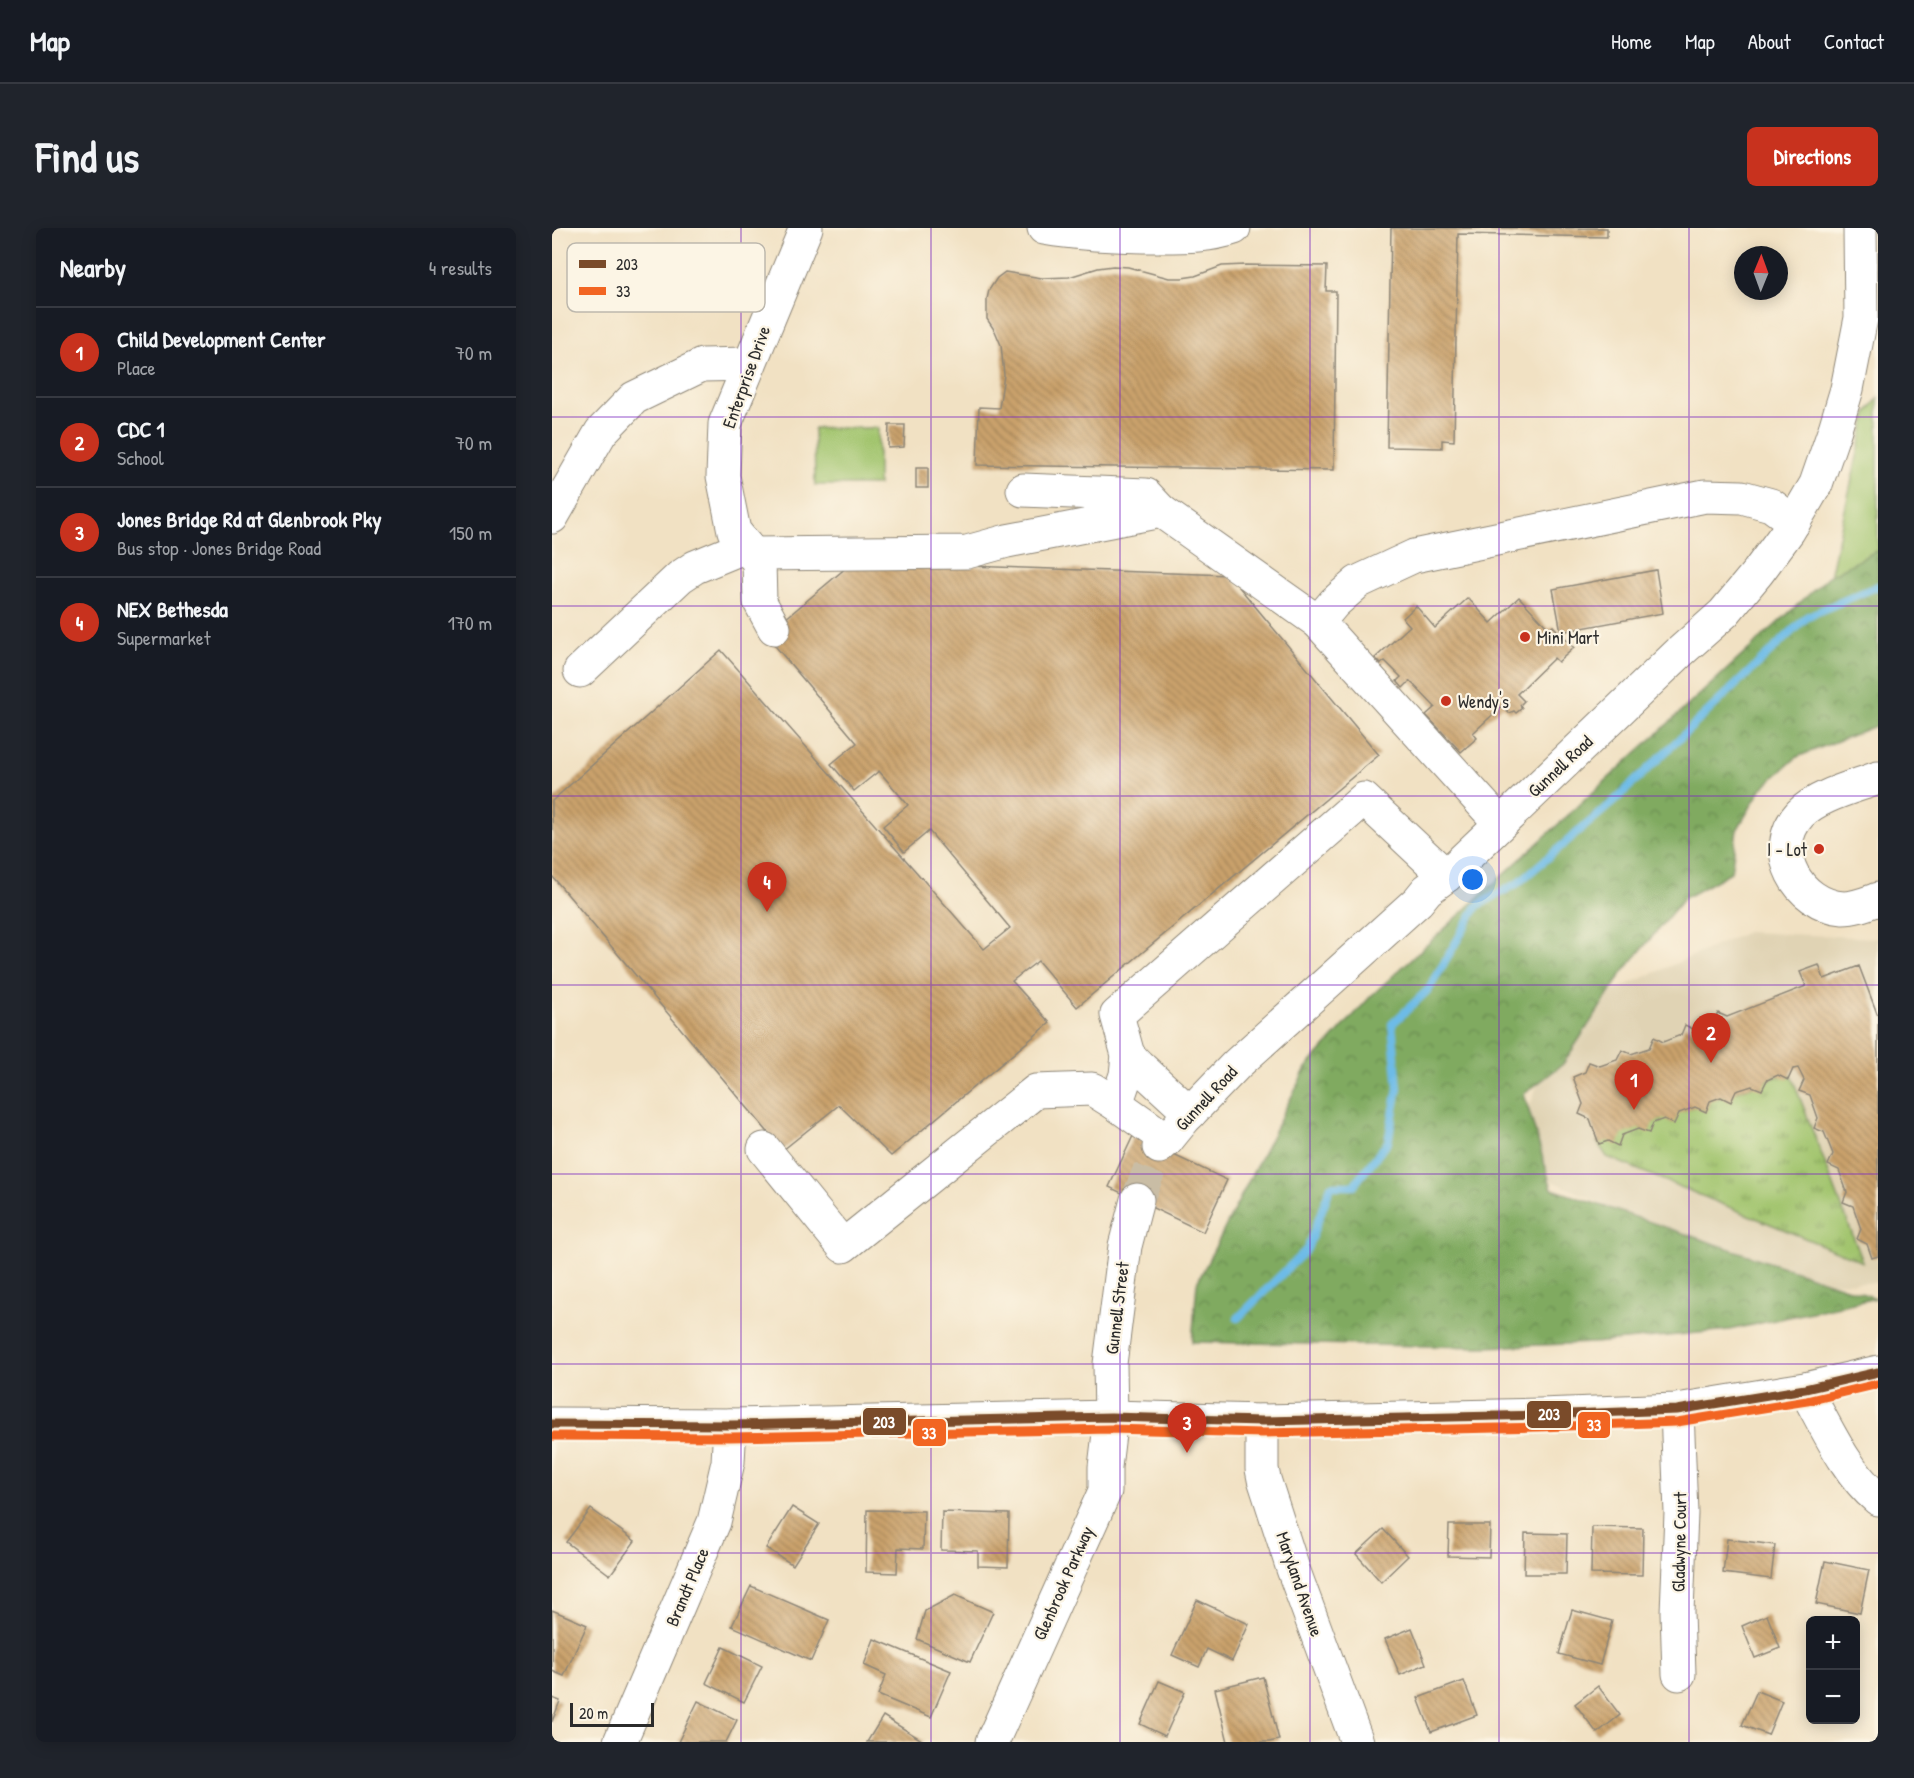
<!DOCTYPE html>
<html lang="en">
<head>
<meta charset="utf-8">
<style>
  :root { --surface:#171b24; --page:#20242c; --text:#f1f3f6; --muted:#9ea1a6; --line:#363941; --accent:#c8321e }
  body { margin:0; font-family:"Patrick Hand",sans-serif; background:var(--page); color:var(--text) }
  .controls { position:absolute; right:18px; bottom:18px; display:grid; overflow:hidden; border-radius:9px; box-shadow:0 3px 15px #0003 }
  .controls button { width:54px; height:54px; display:grid; place-items:center; padding:0; border:0; border-bottom:2px solid var(--line); background:var(--surface); color:var(--text); font:30px sans-serif }
  .compass { position:absolute; left:1182px; top:18px; width:54px; height:54px; border-radius:50%; background:var(--surface); box-shadow:0 3px 15px #0003; rotate:1deg }
  .scale { position:absolute; left:18px; bottom:15px; width:84px; box-sizing:border-box; padding-left:6px; border:3px solid #2b2b2b; border-top:0; font-size:16px; line-height:21px; white-space:nowrap; color:#2b2b2b; -webkit-text-stroke:4px #fcf5e5; paint-order:stroke }
  .you { position:absolute; left:921px; top:652px; width:21px; height:21px; margin:-15px; border:4px solid #fff; border-radius:50%; background:#1a73e8; box-shadow:0 0 0 9px #1a73e833 }
  .badge { display:grid; place-items:center; width:39px; height:39px; border-radius:50%; background:var(--accent); color:#fff; font-size:20px; font-weight:700 }
  .pin { position:absolute; translate:-50% -50px; filter:drop-shadow(0 2px 3px #0008) }
  .pin::after { content:''; position:absolute; top:32px; width:21px; height:18px; background:inherit; clip-path:polygon(0 0,100% 0,50% 100%) }
  .list { margin:0; padding:0; list-style:none }
  h2 { display:flex; justify-content:space-between; align-items:center; height:78px; margin:0; padding:0 24px; font-size:26px }
  h2 small { font-size:20px; font-weight:400; color:var(--muted) }
  .list li { display:grid; grid-template-columns:39px 1fr auto; gap:18px; align-items:center; box-sizing:border-box; height:90px; padding:0 24px; border-top:2px solid var(--line) }
  .list b { display:block; font-size:22px; white-space:nowrap }
  .list p { margin:0; font-size:20px; white-space:nowrap; color:var(--muted) }
  .list em { font-size:20px; font-style:normal; color:var(--muted) }
  .map { position:relative; flex:none; width:1326px; height:1514px; overflow:hidden; border-radius:9px }
  header { display:flex; align-items:center; gap:36px; box-sizing:border-box; height:84px; padding:0 30px; background:var(--surface); border-bottom:2px solid var(--line) }
  header strong { font-size:28px }
  nav { display:flex; gap:33px; margin-inline-start:auto; font-size:21px }
  .intro { display:flex; align-items:center; justify-content:space-between; box-sizing:border-box; height:144px; padding:0 36px }
  h1 { margin:0; font-size:42px }
  .button { padding:15px 27px; border-radius:9px; background:var(--accent); color:#fff; font-size:21px; font-weight:700 }
  main { display:flex; gap:36px; padding:0 36px }
  aside { flex:1; background:var(--surface); border-radius:9px; box-shadow:0 3px 15px #0003 }
  .map>svg:first-child { display:block }
  .built { fill:#e0d3b4 }
  .grass { fill:#a1c46d; stroke:#66784c; stroke-width:1.5 }
  .forest { fill:url(#forest-crowns); stroke:#566a46; stroke-width:1.5 }
  .park { fill:url(#park-tufts); stroke:#66784c; stroke-width:1.5 }
  .lines { fill:none; stroke-linecap:round; stroke-linejoin:round }
  .stream { stroke:#6dbbe7; stroke-width:8 }
  .building { fill:url(#building-back-hatch) }
  .minor-tunnel { stroke:#c9bda5; stroke-width:33; stroke-dasharray:33 16; stroke-linecap:butt }
  .minor-casing { stroke:#8e8677; stroke-width:35 }
  .major-casing { stroke:#8e8677; stroke-width:35 }
  .minor { stroke:#fff; stroke-width:33 }
  .major { stroke:#fff; stroke-width:33 }
  .bus-1-casing { stroke:#fcf5e5; stroke-width:14 }
  .bus-2-casing { stroke:#fcf5e5; stroke-width:14 }
  .bus-1 { stroke:#7a4b2a; stroke-width:9 }
  .bus-2 { stroke:#f26522; stroke-width:9 }
  .grid { fill:none; stroke:#7b2cbf; stroke-width:1.5; stroke-opacity:0.55 }
  .poi-dot { fill:#c8321e; stroke:#fcf5e5; stroke-width:2 }
  .labels { text-anchor:middle; dominant-baseline:central; stroke-width:4.5; stroke-linejoin:round; paint-order:stroke }
  .street-label { font-size:18px; fill:#2b2b2b; stroke:#fcf5e5 }
  .poi-label { font-size:18px; fill:#2b2b2b; stroke:#fcf5e5; text-anchor:start }
  .key { fill:#fcf5e5; stroke:#bdb8ad; stroke-width:1.5 }
  .key-label { font-size:16px; fill:#2b2b2b }
  .line-badge { stroke:#fcf5e5; stroke-width:2 }
  .badge-label { font-size:16px; text-anchor:middle; font-weight:bold; fill:#fff }
</style>
</head>
<body>
<header>
<strong>Map</strong>
<nav><a>Home</a><a>Map</a><a>About</a><a>Contact</a></nav>
</header>
<div class="intro"><h1>Find us</h1><a class="button">Directions</a></div>
<main>
<aside>
<h2>Nearby<small>4 results</small></h2>
<ul class="list">
<li><span class="badge">1</span><div><b>Child Development Center</b><p>Place</p></div><em>70 m</em></li>
<li><span class="badge">2</span><div><b>CDC 1</b><p>School</p></div><em>70 m</em></li>
<li><span class="badge">3</span><div><b>Jones Bridge Rd at Glenbrook Pky</b><p>Bus stop · Jones Bridge Road</p></div><em>150 m</em></li>
<li><span class="badge">4</span><div><b>NEX Bethesda</b><p>Supermarket</p></div><em>170 m</em></li>
</ul>
</aside>
<div class="map">
<svg width="1326" height="1514" viewBox="0 0 1326 1514">
  <defs>
    <pattern id="forest-crowns" width="20" height="18" patternUnits="userSpaceOnUse" patternTransform="scale(1.5)"><rect width="20" height="18" fill="#80aa60"/><path d="M2 6a3 3 0 1 1 6 0M12 15a3 3 0 1 1 6 0" fill="none" stroke="#698b4f"/></pattern>
    <pattern id="park-tufts" width="24" height="20" patternUnits="userSpaceOnUse" patternTransform="scale(1.5)"><rect width="24" height="20" fill="#a1c46d"/><path d="M3 7l-1-3M5 7V3M7 7l1-3M15 17l-1-3M17 17v-4M19 17l1-3" fill="none" stroke="#839f5a"/></pattern>
    <pattern id="building-back-hatch" width="6" height="6" patternUnits="userSpaceOnUse" patternTransform="scale(1.5)"><rect width="6" height="6" fill="#caa26c"/><path d="M-1 5l2 2M0 0l6 6M5-1l2 2" fill="none" stroke="#a48459"/></pattern>
  </defs>
  <rect width="100%" height="100%" fill="#fcf5e5"/>
  <filter id="ink" filterUnits="userSpaceOnUse"><feTurbulence type="fractalNoise" baseFrequency=".0167" numOctaves="2"/><feDisplacementMap in="SourceGraphic" scale="12" xChannelSelector="R" yChannelSelector="G"/><feConvolveMatrix kernelMatrix="1 2 1 2 8 2 1 2 1" color-interpolation-filters="sRGB"/></filter>
  <filter id="wash" filterUnits="userSpaceOnUse"><feTurbulence type="fractalNoise" baseFrequency=".008" numOctaves="4" result="noise"/><feDisplacementMap in="SourceGraphic" scale="24" xChannelSelector="R" yChannelSelector="G"/><feGaussianBlur stdDeviation="1.35" result="paint"/><feColorMatrix in="noise" values="0 0 0 0 0 0 0 0 0 0 0 0 0 0 0 0 0 1.4 0 .05"/><feComposite in="paint" operator="in"/></filter>
  <g filter="url(#wash)">
    <rect width="100%" height="100%" fill="#f1e1c3"/>
    <path class="built" d="M1195,704L1326,710V1055L1223,1053L1000,953L976,884L1009,786Z"/>
    <g class="grass">
      <path d="M1326,170V322L1278,348L1315,185Z"/>
      <path d="M262,200H326V257H263Z"/>
    </g>
    <path class="forest" d="M1326,322V497L1245,529L1209,561L1185,602L1179,644L1131,671L1071,744L1011,836L972,866L1000,961L1324,1070L1177,1102L1042,1115L932,1119L640,1114L645,1055L754,840L819,768L1277,348Z"/>
    <path class="park" d="M1238,844L1311,1034L1055,929L1045,914Z"/>
    <g class="lines">
      <path class="stream" d="M686,1090L755,1021L779,958H801L836,914L846,860L840,796L877,761L925,678L966,655L1060,575L1256,388L1326,358"/>
    </g>
    <g id="blocks">
      <g class="building">
        <path d="M839,0H1055V9L906,6L902,213L890,212V220L835,219Z"/>
        <path d="M694,37L775,38L774,63H784L782,242L425,237L427,179L447,180L452,147L449,117L443,103L435,91V71L437,62L445,50L453,44L490,50L517,49L546,40L561,38L576,39L617,50H630L643,48L670,38Z"/>
        <path d="M337,197H353L352,219L336,220Z"/>
        <rect x="364" y="240" width="12" height="20"/>
        <path d="M301,334L677,347L827,527L525,779L486,733L460,753L498,795L339,928L287,877L231,922L0,648V573L169,422L432,721L458,700L377,603L352,624L331,598L356,577L327,543L302,563L279,536L305,515L214,407Z"/>
        <path d="M1104,342L1111,385L1009,404L1001,361Z"/>
        <path d="M967,369L997,401L1001,398L1022,420L1006,434L1002,430L965,466L972,473L968,477L970,480L964,485L962,483L957,485L950,478L921,505L925,510L909,524L874,487L883,479L858,453L851,460L845,453L849,449L833,433L829,436L823,430L858,398L851,390L864,378L883,400L916,370L939,395Z"/>
        <path d="M1267,737L1272,751L1307,738L1326,788V1028L1320,1030L1315,1016L1305,1011L1309,1001L1301,978L1291,974L1295,964L1287,942L1276,937L1281,926L1272,904L1262,900L1266,890L1258,867L1247,863L1252,852L1246,840L1241,841L1236,852L1226,847L1215,852L1210,862L1200,858L1184,863L1179,874L1169,869L1158,873L1154,884L1143,879L1127,885L1122,896L1112,891L1101,895L1097,905L1086,901L1070,907L1066,918L1056,913L1047,916L1038,891L1027,886L1031,876L1021,849L1033,844L1037,834L1048,838L1065,832L1070,822L1079,826L1097,820L1102,809L1111,814L1129,807L1133,797L1143,802L1161,795L1166,785L1175,789L1254,758L1248,744Z"/>
        <path d="M581,908L675,952L651,1004L557,959Z"/>
        <path d="M240,1279L267,1296L241,1337L214,1320Z"/>
        <path d="M39,1281L83,1313L58,1347L14,1314Z"/>
        <path d="M315,1282L372,1283L371,1321L346,1320L345,1345L314,1344Z"/>
        <path d="M390,1284L457,1286L456,1339L426,1338V1323L389,1322Z"/>
        <path d="M897,1297H938L937,1329L896,1328Z"/>
        <path d="M1040,1299L1091,1300L1090,1347L1039,1346Z"/>
        <path d="M831,1301L856,1328L829,1354L804,1326Z"/>
        <path d="M973,1305L1015,1306L1014,1346H972Z"/>
        <path d="M1175,1311L1223,1317L1219,1351L1171,1345Z"/>
        <path d="M1273,1333L1317,1342L1308,1385L1264,1376Z"/>
        <path d="M199,1358L277,1392L259,1433L180,1398Z"/>
        <path d="M403,1367L441,1384L418,1434L365,1411L373,1383Z"/>
        <path d="M645,1372L697,1396L680,1433L655,1421L647,1439L620,1427Z"/>
        <path d="M0,1382L35,1397L12,1448L0,1443Z"/>
        <path d="M1020,1382L1060,1393L1048,1437L1007,1426Z"/>
        <path d="M1215,1387L1228,1420L1203,1430L1190,1398Z"/>
        <path d="M860,1400L874,1436L848,1447L833,1411Z"/>
        <path d="M322,1411L399,1443L379,1489L326,1467L334,1447L312,1437Z"/>
        <path d="M171,1419L210,1438L192,1474L154,1455Z"/>
        <path d="M711,1449L727,1512L717,1514H676L663,1461Z"/>
        <path d="M607,1453L633,1464L613,1508L588,1496Z"/>
        <path d="M912,1453L925,1487L879,1504L866,1470Z"/>
        <path d="M1046,1458L1068,1487L1045,1505L1023,1476Z"/>
        <path d="M1205,1463L1230,1473L1216,1507L1190,1497Z"/>
        <path d="M0,1470L8,1473L0,1494Z"/>
        <path d="M146,1473L185,1492L174,1514H126Z"/>
        <path d="M331,1488L373,1514H315Z"/>
      </g>
    </g>
  </g>
  <g filter="url(#ink)">
    <use href="#blocks" fill-opacity="0" stroke="#8e8677" stroke-width="1.5"/>
    <g class="lines">
      <path class="minor-tunnel" d="M585,972L607,919"/>
      <defs>
        <g id="minor">
          <path d="M492,0C531,7 569,8 609,8C633,8 659,8 682,0"/>
          <path d="M471,262L594,267L609,283L766,394L948,595"/>
          <path d="M0,289L49,204L82,170L150,137L197,136"/>
          <path d="M200,326L415,324L455,313L609,283"/>
          <path d="M766,394L782,375L806,354L862,328L1153,268L1190,269L1219,277L1242,294"/>
          <path d="M222,400L208,374L207,334L182,303L171,248L173,196L254,0"/>
          <path d="M28,443L128,349L143,339L194,318"/>
          <path d="M1326,550C1302,559 1265,568 1248,586C1215,622 1246,677 1291,680C1303,680 1315,675 1326,671"/>
          <path d="M576,827L586,837L638,885"/>
          <path d="M564,876L574,847L576,827L565,787L812,571L894,648"/>
          <path d="M607,919L615,912L633,890L685,836L866,673L875,662L894,648L1128,424L1172,385L1206,344L1237,302L1264,256L1283,201L1295,161L1309,90L1308,0"/>
          <path d="M212,921L291,1018L484,863L540,861L564,876L615,912"/>
          <path d="M1253,1161C1273,1196 1294,1245 1326,1271"/>
          <path d="M1125,1182L1129,1285L1125,1384L1127,1446"/>
          <path d="M710,1193V1241L712,1251L741,1341L805,1514"/>
          <path d="M68,1514L162,1294L176,1234L178,1197"/>
          <path d="M440,1514L553,1263V1239L559,1189L558,1136L573,1018L585,972"/>
        </g>
        <path id="major" d="M0,1196L178,1197L559,1189L710,1193L988,1187L1125,1182L1253,1161L1326,1144"/>
      </defs>
      <use href="#minor" class="minor-casing"/>
      <use href="#major" class="major-casing"/>
      <use href="#minor" class="minor"/>
      <use href="#major" class="major"/>
      <defs>
        <path id="bus-1" d="M0,1196L178,1197L559,1189L710,1193L988,1187L1125,1182L1253,1161L1326,1144"/>
        <path id="bus-2" d="M0,1208L178,1209L559,1201L710,1205L988,1199L1125,1194L1255,1173L1326,1156"/>
      </defs>
      <use href="#bus-1" class="bus-1-casing"/>
      <use href="#bus-2" class="bus-2-casing"/>
      <use href="#bus-1" class="bus-1"/>
      <use href="#bus-2" class="bus-2"/>
    </g>
  </g>
  <path class="grid" d="M189,0V1514M379,0V1514M568,0V1514M758,0V1514M947,0V1514M1137,0V1514M0,189H1326M0,378H1326M0,568H1326M0,757H1326M0,946H1326M0,1136H1326M0,1325H1326"/>
  <g class="poi-dot">
    <circle cx="973" cy="409" r="6"/>
    <circle cx="894" cy="473" r="6"/>
    <circle cx="1267" cy="621" r="6"/>
  </g>
  <g class="labels">
    <g class="street-label">
      <text transform="translate(194 149) rotate(-70)">Enterprise Drive</text>
      <text transform="translate(1008 538) rotate(-43)">Gunnell Road</text>
      <text transform="translate(654 870) rotate(-47)">Gunnell Road</text>
      <text transform="translate(565 1080) rotate(-83)">Gunnell Street</text>
      <text transform="translate(1127 1314) rotate(-89)">Gladwyne Court</text>
      <text transform="translate(511 1355) rotate(-66)">Glenbrook Parkway</text>
      <text transform="translate(748 1356) rotate(71)">Maryland Avenue</text>
      <text transform="translate(135 1359) rotate(-67)">Brandt Place</text>
    </g>
    <g class="poi-label">
      <text x="985" y="409">Mini Mart</text>
      <text x="906" y="473">Wendy's</text>
      <text x="1255" y="621" text-anchor="end">I - Lot</text>
    </g>
  </g>
  <rect x="15" y="15" width="198" height="69" rx="9" class="key"/>
  <rect x="27" y="32" width="27" height="8" fill="#7a4b2a"/>
  <rect x="27" y="59" width="27" height="8" fill="#f26522"/>
  <g class="key-label">
    <text x="64" y="42">203</text>
    <text x="64" y="69">33</text>
  </g>
  <g class="line-badge">
    <rect x="974" y="1172" width="46" height="29" rx="6" fill="#7a4b2a"/>
    <rect x="310" y="1179" width="45" height="29" rx="6" fill="#7a4b2a"/>
    <rect x="1025" y="1183" width="34" height="28" rx="6" fill="#f26522"/>
    <rect x="360" y="1190" width="35" height="29" rx="6" fill="#f26522"/>
  </g>
  <g class="badge-label">
    <text x="997" y="1192">203</text>
    <text x="332" y="1200">203</text>
    <text x="1042" y="1203">33</text>
    <text x="377" y="1211">33</text>
  </g>
</svg>
<div class="controls">
<button>+</button>
<button>−</button>
</div>
<svg class="compass" viewBox="-18 -18 36 36"><path d="M0-13l5 13h-10z" fill="#e53935"/><path d="M0 13l5-13h-10z" fill="#9ea1a6"/></svg>
<div class="scale">20 m</div>
<div class="you"></div>
<div class="pin badge" style="left:1082px;top:882px">1</div>
<div class="pin badge" style="left:1159px;top:835px">2</div>
<div class="pin badge" style="left:635px;top:1225px">3</div>
<div class="pin badge" style="left:215px;top:684px">4</div>
</div>
</main>
</body>
</html>
